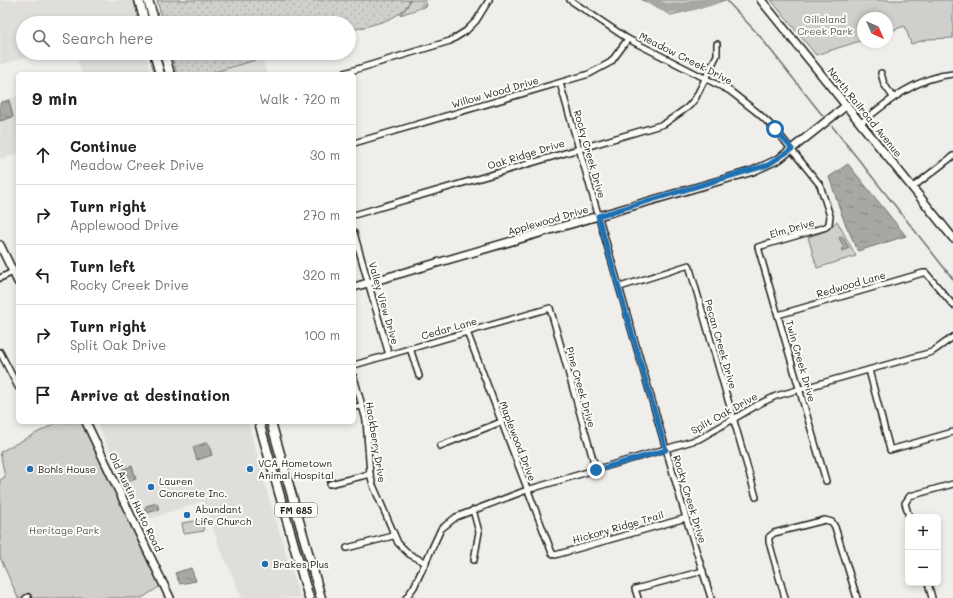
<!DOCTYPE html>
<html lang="en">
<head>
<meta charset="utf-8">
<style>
  :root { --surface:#fff; --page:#f2f2f2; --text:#202124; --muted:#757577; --line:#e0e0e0 }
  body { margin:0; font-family:Mali,sans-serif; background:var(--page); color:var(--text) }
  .controls { position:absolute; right:12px; bottom:12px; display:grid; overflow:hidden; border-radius:6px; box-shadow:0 2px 6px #0003 }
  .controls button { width:36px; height:36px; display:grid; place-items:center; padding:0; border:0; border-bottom:1px solid var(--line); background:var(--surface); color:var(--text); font:20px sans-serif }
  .compass { position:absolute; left:857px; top:12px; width:36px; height:36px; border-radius:50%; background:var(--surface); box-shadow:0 2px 6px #0003; rotate:135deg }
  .stop { position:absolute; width:12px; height:12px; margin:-9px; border:3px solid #1f6fb2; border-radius:50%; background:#fff }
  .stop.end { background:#1f6fb2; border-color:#fff; box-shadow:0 1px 4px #0008 }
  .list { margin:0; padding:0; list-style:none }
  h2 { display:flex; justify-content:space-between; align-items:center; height:52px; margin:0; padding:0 16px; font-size:17px }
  h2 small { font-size:13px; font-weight:400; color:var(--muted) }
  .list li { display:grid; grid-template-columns:26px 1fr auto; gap:12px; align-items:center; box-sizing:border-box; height:60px; padding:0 16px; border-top:1px solid var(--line) }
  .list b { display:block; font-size:15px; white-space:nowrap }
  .list p { margin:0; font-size:13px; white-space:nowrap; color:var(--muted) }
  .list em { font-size:13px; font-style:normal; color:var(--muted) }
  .icon { flex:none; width:22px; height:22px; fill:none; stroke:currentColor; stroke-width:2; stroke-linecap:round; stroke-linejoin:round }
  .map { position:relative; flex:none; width:953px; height:598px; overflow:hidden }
  .search { position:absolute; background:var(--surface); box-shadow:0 2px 6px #0003; left:16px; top:16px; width:340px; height:44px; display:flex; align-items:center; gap:10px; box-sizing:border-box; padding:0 14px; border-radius:22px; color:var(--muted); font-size:15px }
  .panel { position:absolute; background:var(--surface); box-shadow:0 2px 6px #0003; left:16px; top:72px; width:340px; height:352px; border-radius:6px }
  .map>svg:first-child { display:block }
  .built { fill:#e0deda }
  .grass { fill:url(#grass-dots); stroke:#767674 }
  .forest { fill:url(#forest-firs); stroke:#767674 }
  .green { fill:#d0cfcc; stroke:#767674 }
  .water { fill:url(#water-ripples); stroke:#706f6d }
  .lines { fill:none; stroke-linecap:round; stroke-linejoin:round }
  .stream { stroke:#706f6d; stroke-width:1.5 }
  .river { stroke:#a8a7a3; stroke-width:9 }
  .street-casing { stroke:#1c1c1c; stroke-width:8 }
  .secondary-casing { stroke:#1c1c1c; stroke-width:10 }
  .primary-casing { stroke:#1c1c1c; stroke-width:11 }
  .street { stroke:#fdfcf7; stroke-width:5 }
  .secondary { stroke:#fdfcf7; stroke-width:7 }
  .primary { stroke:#fdfcf7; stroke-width:8 }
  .route { stroke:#1f6fb2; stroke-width:5 }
  .poi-dot { fill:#1f6fb2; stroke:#fdfcf7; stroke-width:1.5 }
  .labels { text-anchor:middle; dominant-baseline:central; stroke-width:4; stroke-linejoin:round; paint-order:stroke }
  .shield { fill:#fdfcf7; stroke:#605f5e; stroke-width:1 }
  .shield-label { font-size:9px; font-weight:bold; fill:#1c1c1c }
  .park-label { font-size:10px; fill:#5b5b5a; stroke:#fdfcf7 }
  .street-label { font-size:10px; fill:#1c1c1c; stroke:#fdfcf7 }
  .poi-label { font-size:10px; fill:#1c1c1c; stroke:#fdfcf7; text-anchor:start }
</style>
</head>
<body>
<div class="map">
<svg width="953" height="598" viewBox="0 0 953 598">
  <defs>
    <pattern id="grass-dots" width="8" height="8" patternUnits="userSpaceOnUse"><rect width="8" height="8" fill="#d0cfcc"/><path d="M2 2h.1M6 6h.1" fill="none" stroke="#b2b1af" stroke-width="1.8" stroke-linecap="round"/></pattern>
    <pattern id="forest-firs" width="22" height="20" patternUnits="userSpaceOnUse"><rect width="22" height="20" fill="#d0cfcc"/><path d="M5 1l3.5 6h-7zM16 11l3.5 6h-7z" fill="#b2b1af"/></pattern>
    <pattern id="water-ripples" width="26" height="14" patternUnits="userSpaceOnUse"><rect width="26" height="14" fill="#a8a7a3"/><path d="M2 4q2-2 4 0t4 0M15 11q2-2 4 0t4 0" fill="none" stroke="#888784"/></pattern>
  </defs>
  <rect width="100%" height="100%" fill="#f0eeea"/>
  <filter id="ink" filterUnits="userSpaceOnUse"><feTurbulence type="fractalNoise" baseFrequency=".025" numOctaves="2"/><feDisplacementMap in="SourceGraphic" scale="8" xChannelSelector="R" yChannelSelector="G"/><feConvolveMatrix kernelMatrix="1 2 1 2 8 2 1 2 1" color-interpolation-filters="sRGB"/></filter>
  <g filter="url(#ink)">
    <g class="built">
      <path d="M0,0H133L139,23H23V53H40L0,65Z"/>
      <path d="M75,53H145L151,74H82Z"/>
      <path d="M262,58L267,74H208Z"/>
      <path d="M18,96V154L0,159V101Z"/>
      <path d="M96,422H248L268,495L300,598H242L220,548L203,501L143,521Z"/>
    </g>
    <g class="grass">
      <path d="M157,0H410C403,21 368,25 349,31V23H163Z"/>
      <path d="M171,53H279L208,74H177Z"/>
    </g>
    <path class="forest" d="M410,0H425L427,6L400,15L407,7Z"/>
    <g class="green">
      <path d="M642,0H725L708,6L671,15Z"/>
      <path d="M771,0H953V38L928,39L911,44L905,26L887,32V18H863V40L816,55Z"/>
      <path d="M837,221L856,256L817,268L808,237L826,231Z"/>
      <path d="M58,422H83L162,585L142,598H18L0,557V480L5,477L0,452Z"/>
      <path d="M202,520L204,531L184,534L182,523Z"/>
    </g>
    <g class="water">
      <path d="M9,100L13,117L0,121V103Z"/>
      <path d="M848,164L906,236L858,251L844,221L829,177Z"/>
      <path d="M842,236L849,248L843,251L842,249L844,247L839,238Z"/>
      <path d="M208,442L212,455L197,460L193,447Z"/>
      <path d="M132,466L136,479L127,482L123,469Z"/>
      <path d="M157,503L159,510L146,513L144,512L146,506Z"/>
      <path d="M191,568L196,581L180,584L175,573Z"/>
    </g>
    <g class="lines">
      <g class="stream">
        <path d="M726,0L758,34L823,116"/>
        <path d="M832,126L953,279"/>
      </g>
      <path class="river" d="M651,0C668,16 695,4 714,0"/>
      <defs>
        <g id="street">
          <path d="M570,0L628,39L730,91L758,113L775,129L820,185L830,216L829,224L826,227L758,247L826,481"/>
          <path d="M881,73L884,84L893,97"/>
          <path d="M341,74L450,41L466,31L476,21L489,0"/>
          <path d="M560,83L686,518L711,598"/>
          <path d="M861,123C888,101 917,77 953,74"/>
          <path d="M354,143L589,74L611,62L628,39"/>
          <path d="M913,187L953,156"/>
          <path d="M354,215L664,124L688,107L695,99L717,55V44"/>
          <path d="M354,233L389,355"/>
          <path d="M0,278L13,272"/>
          <path d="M620,287L689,265L756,497"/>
          <path d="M778,315L923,273H926L953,305"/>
          <path d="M467,332L552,553L555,555L686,518"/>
          <path d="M410,348L419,376"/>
          <path d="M0,352L18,387"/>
          <path d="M354,365L550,308L596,470"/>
          <path d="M869,370L890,450L953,432"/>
          <path d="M354,377L366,420L370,474L373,485L398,543L409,554L426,563"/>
          <path d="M354,407L362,406"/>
          <path d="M440,446L501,422"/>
          <path d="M330,484L370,474"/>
          <path d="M473,510L479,532L474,560"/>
          <path d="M909,517L905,503L910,496L953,484"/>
          <path d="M347,548L393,536"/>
          <path d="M928,583L932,598"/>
          <path d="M26,598L28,597"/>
          <path d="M406,598L414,587L441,529L456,517L527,490L699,439L759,404L776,396L932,352L953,337"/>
          <path d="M638,598L635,589L703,571"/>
          <path d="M785,598L769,542V537L774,533L825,520L832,522L835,527L857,598"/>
        </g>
        <g id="secondary">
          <path d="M761,0L953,238"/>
          <path d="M0,245L18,282"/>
          <path d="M354,287L753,171L779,159L847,105"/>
          <path d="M86,422L170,598"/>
        </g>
        <g id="primary">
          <path d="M139,0L145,23"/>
          <path d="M148,0L155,23"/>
          <path d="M154,53L160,74"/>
          <path d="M164,53L170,74"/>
          <path d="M259,422L309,598"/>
          <path d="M271,422L321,598"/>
        </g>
      </defs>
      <use href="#street" class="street-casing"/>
      <use href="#secondary" class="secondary-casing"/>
      <use href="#primary" class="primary-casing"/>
      <use href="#street" class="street"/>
      <use href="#secondary" class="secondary"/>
      <use href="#primary" class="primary"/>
    </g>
  </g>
  <g class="lines" filter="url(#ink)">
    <path class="route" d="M596,470L666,450L598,216L768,165L792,149L775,129"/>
  </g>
  <g class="poi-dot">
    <circle cx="30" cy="469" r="4"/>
    <circle cx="250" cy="469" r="4"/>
    <circle cx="151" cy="487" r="4"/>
    <circle cx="187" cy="515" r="4"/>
    <circle cx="265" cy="564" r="4"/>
  </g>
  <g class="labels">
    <rect class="shield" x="275" y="503" width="42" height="14" rx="3"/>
    <g class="shield-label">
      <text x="296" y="510">FM 685</text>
    </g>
    <g class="park-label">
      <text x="825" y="19">Gilleland<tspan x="825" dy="12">Creek Park</tspan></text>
      <text x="64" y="530">Heritage Park</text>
    </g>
    <g class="street-label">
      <text transform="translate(686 58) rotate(27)">Meadow Creek Drive</text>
      <text transform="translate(495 92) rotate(-16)">Willow Wood Drive</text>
      <text transform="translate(865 112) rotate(51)">North Railroad Avenue</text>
      <text transform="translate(526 154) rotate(-17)">Oak Ridge Drive</text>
      <text transform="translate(590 154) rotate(74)">Rocky Creek Drive</text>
      <text transform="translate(548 220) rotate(-16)">Applewood Drive</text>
      <text transform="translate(792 228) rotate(-16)">Elm Drive</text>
      <text transform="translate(851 284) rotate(-16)">Redwood Lane</text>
      <text transform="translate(384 303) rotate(74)">Valley View Drive</text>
      <text transform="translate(449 328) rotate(-16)">Cedar Lane</text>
      <text transform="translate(721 344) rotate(74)">Pecan Creek Drive</text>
      <text transform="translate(801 361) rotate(74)">Twin Creek Drive</text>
      <text transform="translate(581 387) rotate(74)">Pine Creek Drive</text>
      <text transform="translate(724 413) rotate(-29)">Split Oak Drive</text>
      <text transform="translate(518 441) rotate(69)">Maplewood Drive</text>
      <text transform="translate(376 442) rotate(81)">Hackberry Drive</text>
      <text transform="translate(690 499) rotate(73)">Rocky Creek Drive</text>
      <text transform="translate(136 502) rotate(64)">Old Austin Hutto Road</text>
      <text transform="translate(618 527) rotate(-16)">Hickory Ridge Trail</text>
    </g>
    <g class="poi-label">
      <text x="258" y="463">VCA Hometown<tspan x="258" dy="12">Animal Hospital</tspan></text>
      <text x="38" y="469">Bohls House</text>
      <text x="159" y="481">Lauren<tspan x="159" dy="12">Concrete Inc.</tspan></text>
      <text x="195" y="509">Abundant<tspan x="195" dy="12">Life Church</tspan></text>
      <text x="273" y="564">Brakes Plus</text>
    </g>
  </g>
</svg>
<div class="controls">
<button>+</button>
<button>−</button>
</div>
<svg class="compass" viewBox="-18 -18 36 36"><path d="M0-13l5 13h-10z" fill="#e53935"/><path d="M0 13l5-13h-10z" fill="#757577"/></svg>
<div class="stop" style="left:775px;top:129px"></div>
<div class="stop end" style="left:596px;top:470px"></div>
<div class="search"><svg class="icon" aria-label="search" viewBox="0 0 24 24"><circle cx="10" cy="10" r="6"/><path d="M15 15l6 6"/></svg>Search here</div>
<section class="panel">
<h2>9 min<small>Walk · 720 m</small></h2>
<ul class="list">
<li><svg class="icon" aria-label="ahead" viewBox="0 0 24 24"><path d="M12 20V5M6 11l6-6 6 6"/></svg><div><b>Continue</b><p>Meadow Creek Drive</p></div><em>30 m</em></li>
<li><svg class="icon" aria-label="right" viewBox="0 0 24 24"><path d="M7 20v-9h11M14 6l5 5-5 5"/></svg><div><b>Turn right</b><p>Applewood Drive</p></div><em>270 m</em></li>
<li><svg class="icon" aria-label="left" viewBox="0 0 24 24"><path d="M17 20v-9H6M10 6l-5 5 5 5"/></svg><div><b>Turn left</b><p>Rocky Creek Drive</p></div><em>320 m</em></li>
<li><svg class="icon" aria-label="right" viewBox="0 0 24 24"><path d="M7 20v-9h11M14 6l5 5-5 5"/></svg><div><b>Turn right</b><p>Split Oak Drive</p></div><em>100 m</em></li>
<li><svg class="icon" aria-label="arrive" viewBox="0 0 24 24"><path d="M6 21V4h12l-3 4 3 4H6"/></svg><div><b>Arrive at destination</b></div></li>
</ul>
</section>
</div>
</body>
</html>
